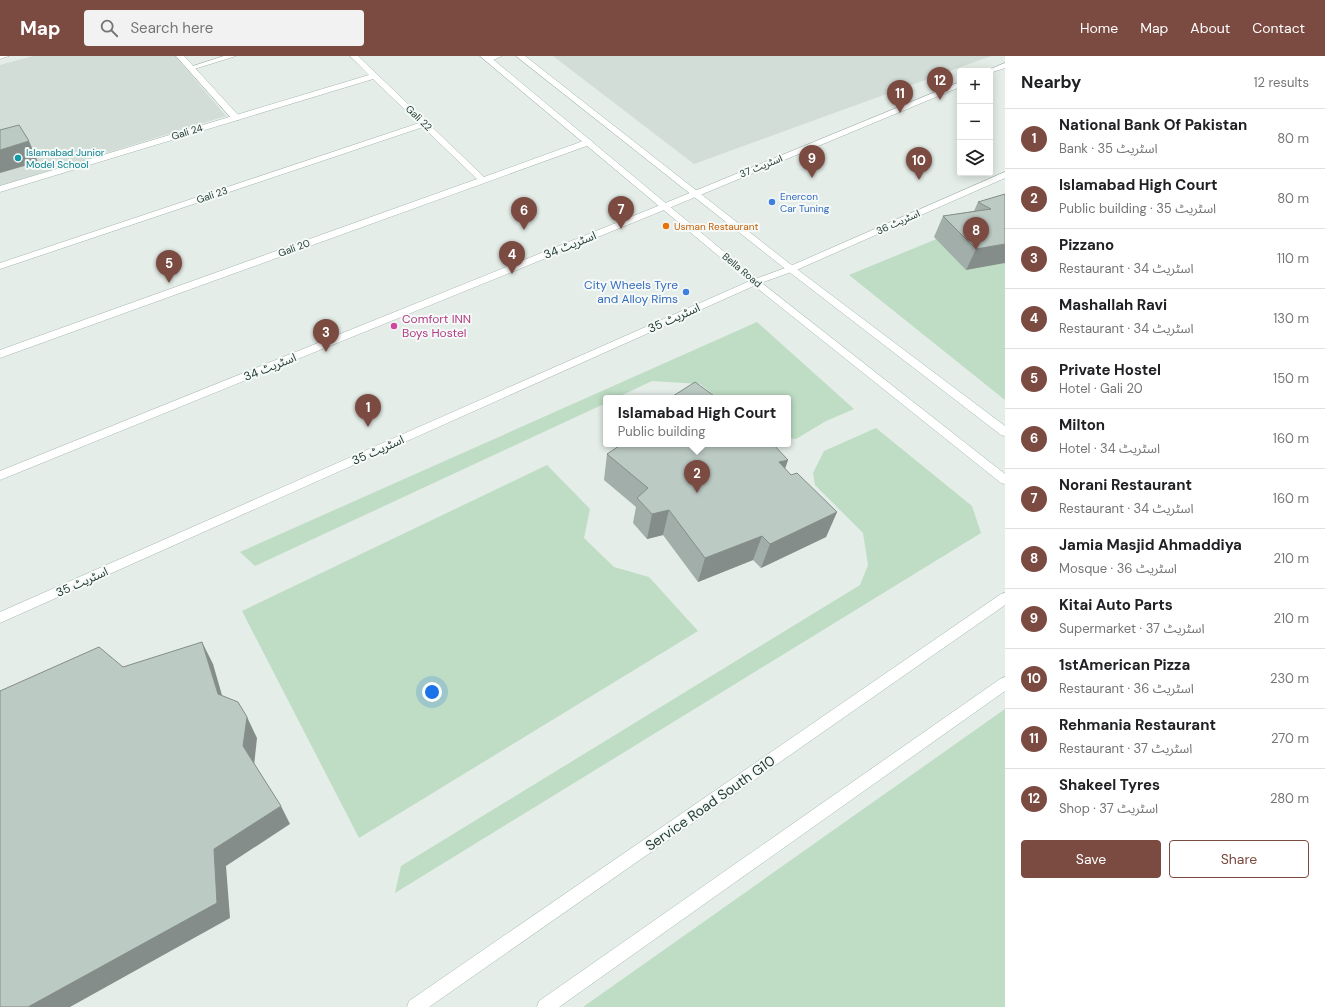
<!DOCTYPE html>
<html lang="en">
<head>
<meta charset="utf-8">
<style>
  :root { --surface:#fff; --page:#f2f2f2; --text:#202124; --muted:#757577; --line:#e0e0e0; --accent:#7b4a40 }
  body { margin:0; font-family:"DM Sans","Noto Sans Arabic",sans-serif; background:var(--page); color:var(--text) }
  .controls { position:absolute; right:12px; top:12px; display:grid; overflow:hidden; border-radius:4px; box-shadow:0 2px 10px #0003 }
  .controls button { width:36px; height:36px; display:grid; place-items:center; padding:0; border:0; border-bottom:1px solid var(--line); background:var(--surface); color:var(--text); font:20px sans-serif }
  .you { position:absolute; left:432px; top:636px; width:14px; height:14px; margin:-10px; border:3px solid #fff; border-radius:50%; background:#1a73e8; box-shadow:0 0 0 6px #1a73e833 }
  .badge { display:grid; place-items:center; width:26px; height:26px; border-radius:50%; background:var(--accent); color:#fff; font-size:13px; font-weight:700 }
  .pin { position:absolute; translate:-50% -33px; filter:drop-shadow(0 1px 2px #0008) }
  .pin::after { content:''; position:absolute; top:21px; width:14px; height:12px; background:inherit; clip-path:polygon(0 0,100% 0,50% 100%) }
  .popup { position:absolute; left:603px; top:339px; width:188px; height:52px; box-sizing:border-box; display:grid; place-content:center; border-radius:4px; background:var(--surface); filter:drop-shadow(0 1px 3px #0005); font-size:13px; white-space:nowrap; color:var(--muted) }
  .popup b { font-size:15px; color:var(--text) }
  .popup::after { content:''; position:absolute; left:50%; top:100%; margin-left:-8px; border:8px solid transparent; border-top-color:var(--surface) }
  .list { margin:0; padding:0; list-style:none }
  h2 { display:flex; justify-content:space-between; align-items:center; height:52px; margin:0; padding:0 16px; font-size:17px }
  h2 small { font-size:13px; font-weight:400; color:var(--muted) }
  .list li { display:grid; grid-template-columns:26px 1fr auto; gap:12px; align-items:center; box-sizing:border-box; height:60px; padding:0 16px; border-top:1px solid var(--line) }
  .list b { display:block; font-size:15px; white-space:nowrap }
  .list p { margin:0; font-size:13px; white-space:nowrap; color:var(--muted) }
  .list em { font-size:13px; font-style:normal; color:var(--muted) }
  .actions { display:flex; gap:8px; padding:12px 16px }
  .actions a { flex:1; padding:9px 0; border:1px solid var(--accent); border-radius:4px; text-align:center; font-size:14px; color:var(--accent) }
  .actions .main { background:var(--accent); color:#fff }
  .icon { flex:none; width:22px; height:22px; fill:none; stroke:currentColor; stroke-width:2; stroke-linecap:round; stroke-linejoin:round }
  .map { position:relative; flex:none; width:1005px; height:951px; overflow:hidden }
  header { display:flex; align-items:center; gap:24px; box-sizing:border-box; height:56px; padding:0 20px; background:var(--accent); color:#fff }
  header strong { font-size:19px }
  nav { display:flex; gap:22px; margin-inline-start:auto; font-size:14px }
  .search { width:280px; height:36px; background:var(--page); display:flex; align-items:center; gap:10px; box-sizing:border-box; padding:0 14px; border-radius:4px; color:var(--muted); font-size:15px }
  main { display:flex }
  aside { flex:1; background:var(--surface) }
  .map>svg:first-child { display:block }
  .built { fill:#d2ddd7 }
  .green { fill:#beddc4 }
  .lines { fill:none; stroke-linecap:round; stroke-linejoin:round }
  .lane-casing { stroke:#a7b5af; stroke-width:1 }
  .street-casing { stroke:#a7b5af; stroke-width:1 }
  .secondary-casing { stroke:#a3b8af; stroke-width:1 }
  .lane { fill:#fff; fill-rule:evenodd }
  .street { fill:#fff; fill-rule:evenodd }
  .secondary { fill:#fff; fill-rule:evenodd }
  .wall { fill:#a2aea9 }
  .shaded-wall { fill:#848d89 }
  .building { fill:#bccac4; stroke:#848d89 }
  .culture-dot { fill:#0f9aa8; stroke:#f5f9f7; stroke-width:1.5 }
  .shop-dot { fill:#3f7fe0; stroke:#f5f9f7; stroke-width:1.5 }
  .food-dot { fill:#e8710a; stroke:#f5f9f7; stroke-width:1.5 }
  .hotel-dot { fill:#d1479c; stroke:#f5f9f7; stroke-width:1.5 }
  .labels { text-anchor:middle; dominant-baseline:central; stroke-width:4; stroke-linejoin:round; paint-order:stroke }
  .far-street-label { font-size:10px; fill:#243e35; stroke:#f5f9f7 }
  .far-culture-label { font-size:10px; fill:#0d838f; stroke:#f5f9f7; text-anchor:start }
  .far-shop-label { font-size:10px; fill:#366cbe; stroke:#f5f9f7; text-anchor:start }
  .far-food-label { font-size:10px; fill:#c56008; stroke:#f5f9f7; text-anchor:start }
  .street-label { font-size:12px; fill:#243e35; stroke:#f5f9f7 }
  .shop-label { font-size:12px; fill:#366cbe; stroke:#f5f9f7; text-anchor:end }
  .hotel-label { font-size:12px; fill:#b23c85; stroke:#f5f9f7; text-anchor:start }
  .near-street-label { font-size:14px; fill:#243e35; stroke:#f5f9f7 }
</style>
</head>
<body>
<header>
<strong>Map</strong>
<div class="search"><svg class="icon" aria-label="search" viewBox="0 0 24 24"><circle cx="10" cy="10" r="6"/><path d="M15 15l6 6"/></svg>Search here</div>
<nav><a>Home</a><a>Map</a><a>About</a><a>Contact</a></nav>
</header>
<main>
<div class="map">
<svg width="1005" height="951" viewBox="0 0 1005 951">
  <rect width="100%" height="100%" fill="#e4ede8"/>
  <g class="built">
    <path d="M33,0H175L226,60L0,130V9Z"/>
    <path d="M553,0H991L694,108Z"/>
  </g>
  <g class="green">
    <path d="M995,159L1005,166V344L849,219Z"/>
    <path d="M757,266L854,353L826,365L796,383L788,382V342H718L700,328L652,325L616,342H606V347L255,510L240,496Z"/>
    <path d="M876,372L972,450L981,477L395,837L401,810L860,529L868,509L863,477L815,429L813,417L824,395Z"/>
    <path d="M547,409L590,453L584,482L614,511L649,521L698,575L359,782L242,555Z"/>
    <path d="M1005,653V951H583Z"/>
  </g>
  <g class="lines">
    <defs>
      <g id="lane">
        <path d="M176,0H184L239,60V64H233Z"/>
        <path d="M490,0H502L491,5H485V1Z"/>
      </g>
      <g id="street">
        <path d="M0,0H9L0,3Z"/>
        <path d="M224,0H236L191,14L187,12Z"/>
        <path d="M350,0H358L484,121L586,84L589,83L593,86L592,88L0,302V294L477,123L423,71L0,213V207L419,67L373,23L0,136V130L369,19Z"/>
        <path d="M1005,7V12L990,17V15H986Z"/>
        <path d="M960,26V31L669,152L0,424V415L663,148Z"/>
        <path d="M1005,116V122L794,215L758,228L0,567V556L752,224L788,211Z"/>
      </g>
      <g id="secondary">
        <path d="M480,0H489L758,224L1005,418V428L1001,427L752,228Z"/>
        <path d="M516,0H525L794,211L1005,370V380L1001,379L788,215Z"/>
        <path d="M1005,537V549L429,951H407L409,945L1001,538Z"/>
        <path d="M1005,621V635L559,951H537L539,945L1000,623Z"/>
      </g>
    </defs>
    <use href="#lane" class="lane-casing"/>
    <use href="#street" class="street-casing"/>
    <use href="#secondary" class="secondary-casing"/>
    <use href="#lane" class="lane"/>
    <use href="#street" class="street"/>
    <use href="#secondary" class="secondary"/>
  </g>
  <g class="wall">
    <path d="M1005,138L966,214L934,181L943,160L974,155L978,146Z"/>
    <path d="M607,398L788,404L785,413L791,419L837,456L826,481L761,512L753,504L698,526L663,479L647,483L633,467L636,451L604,424Z"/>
  </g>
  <g class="shaded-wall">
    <path d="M29,85L38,106L0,117V94Z"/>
    <path d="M1005,188V207L966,214L976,193Z"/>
    <path d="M788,404L779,429V406Z"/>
    <path d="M669,454L663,479L647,483L652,458Z"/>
    <path d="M837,456L826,481L761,512L770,488Z"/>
    <path d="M762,480L753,504L698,526L705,502Z"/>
    <path d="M202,586L213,608L228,660L218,638Z"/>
    <path d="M247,661L257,682L254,710L243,690Z"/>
    <path d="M281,750L290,768L226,810L230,862L70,951H28L214,793Z"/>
  </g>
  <g class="building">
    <path d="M19,69L29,85L0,94V74Z"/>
    <path d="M1005,138V188L976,193L943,160L991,153L978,146Z"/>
    <path d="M695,326L717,342H670Z"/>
    <path d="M622,388H773L788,404L779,406L791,419L797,417L837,456L770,488L762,480L705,502L669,454L652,458L637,442L648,432L607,398Z"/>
    <path d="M202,586L218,638L238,646L247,661L243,690L281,750L214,793L217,847L28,951H0V635L99,591L123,611Z"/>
  </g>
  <circle class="culture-dot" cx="18" cy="102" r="4"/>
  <g class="shop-dot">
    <circle cx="772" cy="146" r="4"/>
    <circle cx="686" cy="236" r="4"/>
  </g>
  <circle class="food-dot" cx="666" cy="170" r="4"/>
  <circle class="hotel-dot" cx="394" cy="270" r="4"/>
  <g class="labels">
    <g class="far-street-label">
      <text transform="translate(419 62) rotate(44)">Gali 22</text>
      <text transform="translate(187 76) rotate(-17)">Gali 24</text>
      <text transform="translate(761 110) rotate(-22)">اسٹریٹ 37</text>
      <text transform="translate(212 139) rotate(-19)">Gali 23</text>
      <text transform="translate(898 166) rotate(-24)">اسٹریٹ 36</text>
      <text transform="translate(294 192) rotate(-20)">Gali 20</text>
      <text transform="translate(742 214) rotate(40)">Bella Road</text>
    </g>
    <g class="far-culture-label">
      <text x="26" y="96">Islamabad Junior<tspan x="26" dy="12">Model School</tspan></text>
    </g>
    <g class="far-shop-label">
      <text x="780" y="140">Enercon<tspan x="780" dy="12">Car Tuning</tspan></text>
    </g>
    <g class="far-food-label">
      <text x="674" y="170">Usman Restaurant</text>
    </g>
    <g class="street-label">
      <text transform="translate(570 189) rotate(-22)">اسٹریٹ 34</text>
      <text transform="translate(674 262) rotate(-24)">اسٹریٹ 35</text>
      <text transform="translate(270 311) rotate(-22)">اسٹریٹ 34</text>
      <text transform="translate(378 394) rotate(-24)">اسٹریٹ 35</text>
      <text transform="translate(82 526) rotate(-24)">اسٹریٹ 35</text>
    </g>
    <g class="shop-label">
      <text x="678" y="229">City Wheels Tyre<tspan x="678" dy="14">and Alloy Rims</tspan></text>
    </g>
    <g class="hotel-label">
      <text x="402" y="263">Comfort INN<tspan x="402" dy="14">Boys Hostel</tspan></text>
    </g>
    <g class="near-street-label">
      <text transform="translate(710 747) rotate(-35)">Service Road South G10</text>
    </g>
  </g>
</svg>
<div class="controls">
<button>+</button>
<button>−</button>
<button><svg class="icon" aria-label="layers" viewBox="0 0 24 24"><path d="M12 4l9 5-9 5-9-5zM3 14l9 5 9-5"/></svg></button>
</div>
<div class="you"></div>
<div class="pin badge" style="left:368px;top:371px">1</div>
<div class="pin badge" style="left:697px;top:437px">2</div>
<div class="popup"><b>Islamabad High Court</b>Public building</div>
<div class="pin badge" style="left:326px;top:296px">3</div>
<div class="pin badge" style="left:512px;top:218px">4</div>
<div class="pin badge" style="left:169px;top:227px">5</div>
<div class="pin badge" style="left:524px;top:174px">6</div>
<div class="pin badge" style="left:621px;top:173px">7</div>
<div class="pin badge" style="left:976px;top:194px">8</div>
<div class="pin badge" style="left:812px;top:122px">9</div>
<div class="pin badge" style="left:919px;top:124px">10</div>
<div class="pin badge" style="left:900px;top:57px">11</div>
<div class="pin badge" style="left:940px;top:44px">12</div>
</div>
<aside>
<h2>Nearby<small>12 results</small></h2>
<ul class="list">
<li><span class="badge">1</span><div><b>National Bank Of Pakistan</b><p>Bank · اسٹریٹ 35</p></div><em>80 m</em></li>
<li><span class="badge">2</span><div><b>Islamabad High Court</b><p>Public building · اسٹریٹ 35</p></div><em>80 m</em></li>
<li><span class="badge">3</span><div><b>Pizzano</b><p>Restaurant · اسٹریٹ 34</p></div><em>110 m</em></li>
<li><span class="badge">4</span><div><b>Mashallah Ravi</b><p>Restaurant · اسٹریٹ 34</p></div><em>130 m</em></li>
<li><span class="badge">5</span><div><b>Private Hostel</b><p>Hotel · Gali 20</p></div><em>150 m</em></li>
<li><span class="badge">6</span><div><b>Milton</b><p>Hotel · اسٹریٹ 34</p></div><em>160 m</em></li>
<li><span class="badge">7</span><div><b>Norani Restaurant</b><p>Restaurant · اسٹریٹ 34</p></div><em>160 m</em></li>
<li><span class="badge">8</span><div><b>Jamia Masjid Ahmaddiya</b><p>Mosque · اسٹریٹ 36</p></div><em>210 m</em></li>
<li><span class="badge">9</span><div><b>Kitai Auto Parts</b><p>Supermarket · اسٹریٹ 37</p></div><em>210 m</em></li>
<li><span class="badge">10</span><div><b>1stAmerican Pizza</b><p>Restaurant · اسٹریٹ 36</p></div><em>230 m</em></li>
<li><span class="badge">11</span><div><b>Rehmania Restaurant</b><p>Restaurant · اسٹریٹ 37</p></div><em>270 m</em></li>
<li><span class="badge">12</span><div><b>Shakeel Tyres</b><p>Shop · اسٹریٹ 37</p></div><em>280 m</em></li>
</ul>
<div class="actions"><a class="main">Save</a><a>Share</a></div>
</aside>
</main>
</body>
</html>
